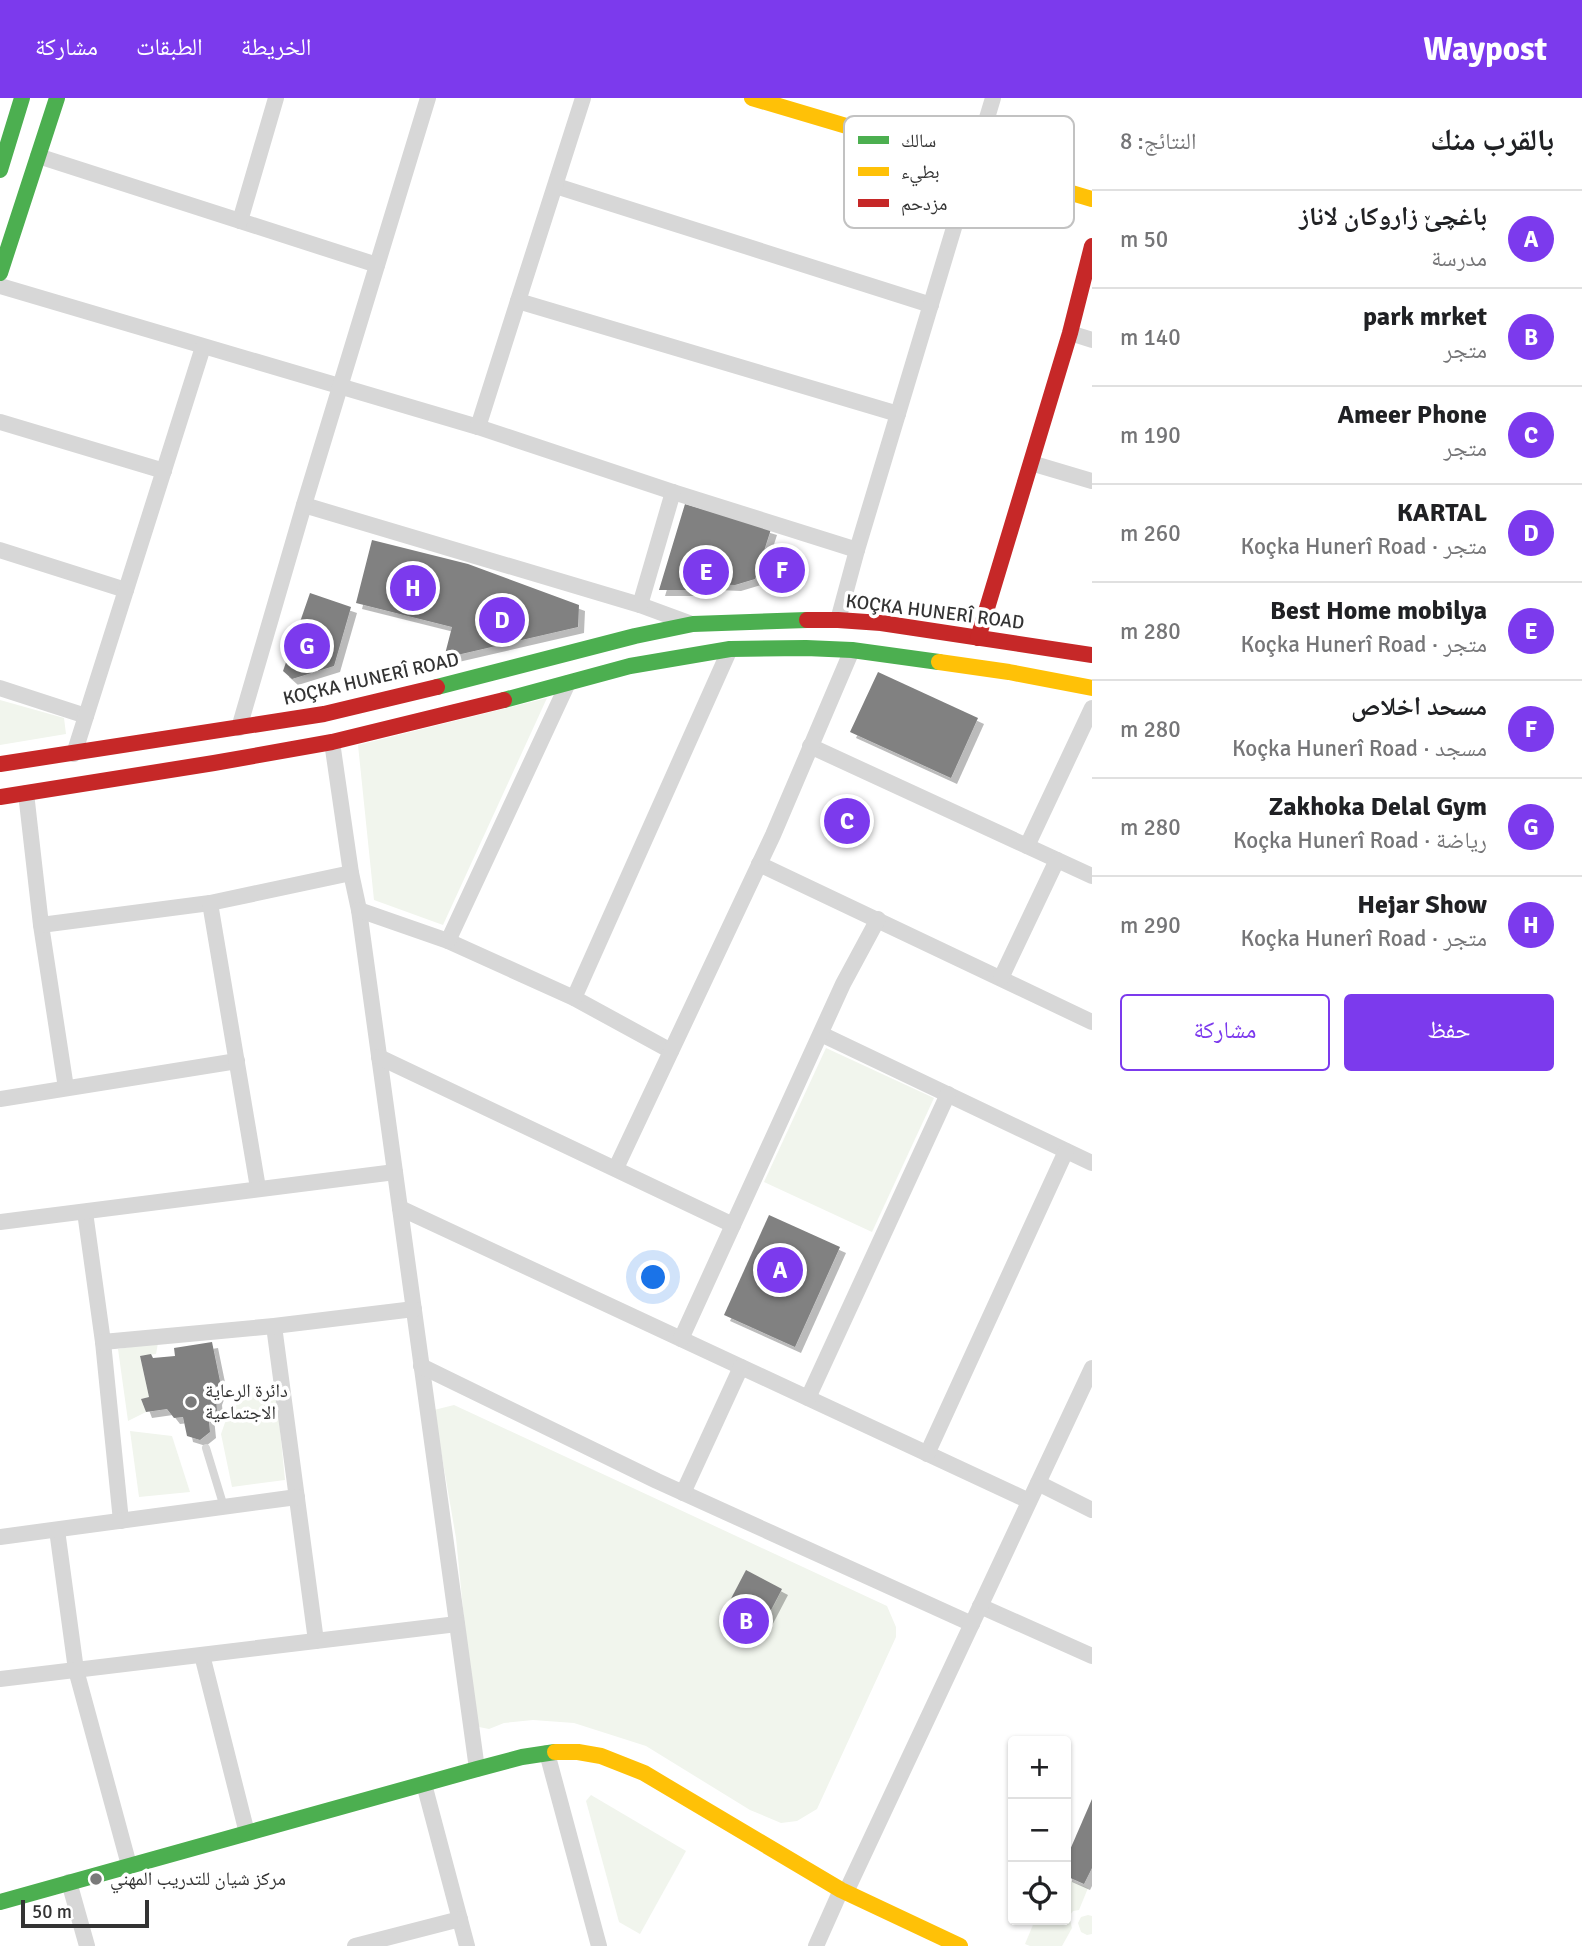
<!DOCTYPE html>
<html lang="ar">
<head>
<meta charset="utf-8">
<style>
  :root { --surface:#fff; --page:#f6f6f6; --text:#202124; --muted:#757577; --line:#e0e0e0; --accent:#7c3aed }
  body { margin:0; font-family:Signika,"Noto Naskh Arabic",sans-serif; background:var(--page); color:var(--text); direction:rtl }
  .controls { position:absolute; right:21px; bottom:21px; display:grid; overflow:hidden; border-radius:7px; box-shadow:0 2px 5px #0004 }
  .controls button { width:63px; height:63px; display:grid; place-items:center; padding:0; border:0; border-bottom:2px solid var(--line); background:var(--surface); color:var(--text); font:35px sans-serif }
  .scale { position:absolute; left:21px; bottom:18px; width:128px; box-sizing:border-box; padding-left:7px; border:4px solid #333; border-top:0; font-size:19px; line-height:24px; white-space:nowrap; color:#333; -webkit-text-stroke:5px #fff; paint-order:stroke }
  .you { position:absolute; left:654px; top:1180px; width:24px; height:24px; margin:-18px; border:5px solid #fff; border-radius:50%; background:#1a73e8; box-shadow:0 0 0 10px #1a73e833 }
  .badge { display:grid; place-items:center; width:46px; height:46px; border-radius:50%; background:var(--accent); color:#fff; font-size:23px; font-weight:700 }
  .pin { position:absolute; translate:-50% -50%; border:4px solid #fff; box-shadow:0 2px 7px #0006 }
  .list { margin:0; padding:0; list-style:none }
  h2 { display:flex; justify-content:space-between; align-items:center; height:91px; margin:0; padding:0 28px; font-size:30px }
  h2 small { font-size:23px; font-weight:400; color:var(--muted) }
  .list li { display:grid; grid-template-columns:46px 1fr auto; gap:21px; align-items:center; box-sizing:border-box; height:98px; padding:0 28px; border-top:2px solid var(--line) }
  .list b { display:block; font-size:26px; white-space:nowrap }
  .list p { margin:0; font-size:23px; white-space:nowrap; color:var(--muted) }
  .list em { font-size:23px; font-style:normal; color:var(--muted) }
  .actions { display:flex; gap:14px; padding:21px 28px }
  .actions a { flex:1; padding:16px 0; border:2px solid var(--accent); border-radius:7px; text-align:center; font-size:24px; color:var(--accent) }
  .actions .main { background:var(--accent); color:#fff }
  .icon { flex:none; width:38px; height:38px; fill:none; stroke:currentColor; stroke-width:2; stroke-linecap:round; stroke-linejoin:round }
  .map { position:relative; flex:none; width:1092px; height:1848px; overflow:hidden; direction:ltr }
  header { display:flex; align-items:center; gap:42px; box-sizing:border-box; height:98px; padding:0 35px; background:var(--accent); color:#fff }
  header strong { font-size:33px }
  nav { display:flex; gap:38px; margin-inline-start:auto; font-size:24px }
  main { display:flex }
  aside { flex:1; background:var(--surface) }
  .map>svg:first-child { display:block }
  .green { fill:#f1f5ed }
  .building { fill:#818181; filter:url(#shadow) }
  .lines { fill:none; stroke-linecap:round; stroke-linejoin:round }
  .lane { stroke:#d7d7d7; stroke-width:8 }
  .street { stroke:#d7d7d7; stroke-width:16 }
  .fast { stroke:#4caf50; stroke-width:16 }
  .slow { stroke:#ffc107; stroke-width:16 }
  .jam { stroke:#c62828; stroke-width:16 }
  .poi-dot { fill:#7a7a7a; stroke:#fff; stroke-width:2.5 }
  .labels { text-anchor:middle; dominant-baseline:central; stroke-width:7; stroke-linejoin:round; paint-order:stroke }
  .street-label { font-size:19px; fill:#333; stroke:#fff }
  .poi-label { font-size:19px; fill:#333; stroke:#fff; text-anchor:start }
  .key { fill:#fff; stroke:#c2c2c2; stroke-width:2 }
  .key-label { font-size:19px; fill:#333 }
</style>
</head>
<body>
<header>
<strong>Waypost</strong>
<nav><a>الخريطة</a><a>الطبقات</a><a>مشاركة</a></nav>
</header>
<main>
<aside>
<h2>بالقرب منك<small>النتائج: 8</small></h2>
<ul class="list">
<li><span class="badge">A</span><div><b>باغچێ زاروكان لاناز</b><p>مدرسة</p></div><em>50 m</em></li>
<li><span class="badge">B</span><div><b>park mrket</b><p>متجر</p></div><em>140 m</em></li>
<li><span class="badge">C</span><div><b>Ameer Phone</b><p>متجر</p></div><em>190 m</em></li>
<li><span class="badge">D</span><div><b>KARTAL</b><p>متجر · Koçka Hunerî Road</p></div><em>260 m</em></li>
<li><span class="badge">E</span><div><b>Best Home mobilya</b><p>متجر · Koçka Hunerî Road</p></div><em>280 m</em></li>
<li><span class="badge">F</span><div><b>مسحد اخلاص</b><p>مسجد · Koçka Hunerî Road</p></div><em>280 m</em></li>
<li><span class="badge">G</span><div><b>Zakhoka Delal Gym</b><p>رياضة · Koçka Hunerî Road</p></div><em>280 m</em></li>
<li><span class="badge">H</span><div><b>Hejar Show</b><p>متجر · Koçka Hunerî Road</p></div><em>290 m</em></li>
</ul>
<div class="actions"><a class="main">حفظ</a><a>مشاركة</a></div>
</aside>
<div class="map">
<svg width="1092" height="1848" viewBox="0 0 1092 1848">
  <defs>
    <filter id="shadow"><feDropShadow dx="6" dy="6" stdDeviation="0" flood-color="#0004"/></filter>
  </defs>
  <rect width="100%" height="100%" fill="#fff"/>
  <g class="green">
    <path d="M547,600L443,827L374,802L358,647Z"/>
    <path d="M0,602L64,620L66,636L0,647Z"/>
    <path d="M826,950L934,1000L872,1134L764,1084Z"/>
    <path d="M158,1245L156,1256L140,1258L149,1299L141,1301L146,1314L128,1323L118,1251Z"/>
    <path d="M276,1292L285,1382L232,1389L221,1336L236,1293Z"/>
    <path d="M454,1307L887,1508L896,1529V1539L817,1711L797,1723L781,1725L750,1712L646,1648L574,1625L533,1622L504,1625L489,1631L479,1629L474,1621L456,1440L434,1312Z"/>
    <path d="M130,1333L172,1338L190,1394L139,1399Z"/>
    <path d="M591,1697L686,1753L640,1836L619,1824L586,1703Z"/>
    <path d="M1066,1781L1088,1790L1079,1812L1073,1813L1069,1818L1072,1830L1062,1848H1030L1025,1846L1035,1822H1066Z"/>
    <path d="M1088,1817L1092,1818V1836L1087,1837L1081,1834L1078,1825L1081,1819Z"/>
  </g>
  <g class="building">
    <path d="M685,406L771,431L755,481L735,487L712,486L689,492H659Z"/>
    <path d="M372,442L468,466L579,507L578,529L444,560L452,529L356,505Z"/>
    <path d="M310,495L351,509L334,568L292,581L283,573Z"/>
    <path d="M878,574L978,620L951,680L850,634Z"/>
    <path d="M769,1117L840,1149L795,1249L724,1217Z"/>
    <path d="M212,1244L221,1288L216,1301L217,1313L208,1314L210,1334L200,1342L187,1338L183,1319L174,1320L167,1311L146,1314L141,1301L149,1299L140,1258L151,1256L153,1260L175,1258L174,1250Z"/>
    <path d="M746,1472L782,1491L760,1533L724,1514Z"/>
    <path d="M1092,1701V1770L1084,1786L1066,1778V1761Z"/>
  </g>
  <g class="lines">
    <path class="lane" d="M206,1350L224,1409"/>
    <g class="street">
      <path d="M38,58L377,167"/>
      <path d="M556,88L931,207"/>
      <path d="M240,123L276,0"/>
      <path d="M0,188L478,329L673,394L857,452"/>
      <path d="M518,203L583,0"/>
      <path d="M1070,235L1092,242"/>
      <path d="M0,324L164,373"/>
      <path d="M478,329L518,203L898,316"/>
      <path d="M1031,365L1092,383"/>
      <path d="M304,407L640,507L689,525"/>
      <path d="M0,452L126,492"/>
      <path d="M640,507L673,394"/>
      <path d="M838,522L857,452L993,0"/>
      <path d="M0,590L86,618"/>
      <path d="M239,630L304,407L428,0"/>
      <path d="M332,644L351,775L359,812L477,1671"/>
      <path d="M810,648L1092,778"/>
      <path d="M74,656L203,249"/>
      <path d="M26,695L41,827L66,990"/>
      <path d="M1027,748L1092,610"/>
      <path d="M759,766L1092,924"/>
      <path d="M359,812L448,843L574,900L671,953"/>
      <path d="M41,827L210,805"/>
      <path d="M448,843L568,585"/>
      <path d="M1001,880L1057,762"/>
      <path d="M574,900L730,551"/>
      <path d="M821,936L1092,1065"/>
      <path d="M379,959L733,1127"/>
      <path d="M0,1001L237,963"/>
      <path d="M616,1070L773,737L852,552"/>
      <path d="M258,1090L210,805L351,775"/>
      <path d="M400,1110L1029,1403"/>
      <path d="M85,1114L103,1244L121,1423"/>
      <path d="M0,1124L395,1074"/>
      <path d="M274,1228L316,1543"/>
      <path d="M681,1241L843,886L878,821"/>
      <path d="M103,1244L274,1228L414,1211"/>
      <path d="M421,1268L657,1383L972,1526"/>
      <path d="M808,1300L948,996"/>
      <path d="M927,1356L1066,1053"/>
      <path d="M1038,1385L1092,1412"/>
      <path d="M683,1395L741,1269"/>
      <path d="M57,1432L76,1572L129,1767"/>
      <path d="M0,1439L297,1399"/>
      <path d="M980,1508L1092,1558"/>
      <path d="M202,1557L247,1735"/>
      <path d="M0,1581L457,1526"/>
      <path d="M547,1655L599,1848"/>
      <path d="M424,1686L467,1848"/>
      <path d="M69,1784L87,1848"/>
      <path d="M846,1794L1092,1270"/>
      <path d="M355,1848L460,1821"/>
      <path d="M816,1848L841,1792"/>
    </g>
    <g class="fast">
      <path d="M0,72L22,0"/>
      <path d="M0,175L57,0"/>
      <path d="M437,589L635,538L693,526L807,522"/>
      <path d="M504,602L630,568L730,551L806,550L852,552L939,564"/>
      <path d="M0,1804L477,1671L522,1659L555,1654"/>
    </g>
    <g class="slow">
      <path d="M752,0L1092,101"/>
      <path d="M939,564L1009,574L1092,590"/>
      <path d="M555,1654H578L601,1658L644,1675L841,1792L960,1848"/>
    </g>
    <g class="jam">
      <path d="M807,522H838L881,525L1092,557"/>
      <path d="M978,540L1070,235L1092,148"/>
      <path d="M0,666L324,616L437,589"/>
      <path d="M0,699L214,665L332,644L504,602"/>
    </g>
  </g>
  <g class="poi-dot">
    <circle cx="191" cy="1304" r="7"/>
    <circle cx="96" cy="1781" r="7"/>
  </g>
  <g class="labels">
    <g class="street-label">
      <text transform="translate(935 514) rotate(7)">KOÇKA HUNERÎ ROAD</text>
      <text transform="translate(371 581) rotate(-13)">KOÇKA HUNERÎ ROAD</text>
    </g>
    <g class="poi-label">
      <text x="205" y="1293">دائرة الرعاية<tspan x="205" dy="22">الاجتماعية</tspan></text>
      <text x="110" y="1781">مركز شيان للتدريب المهني</text>
    </g>
  </g>
  <rect x="844" y="18" width="230" height="112" rx="10" class="key"/>
  <rect x="858" y="38" width="31" height="8" fill="#4caf50"/>
  <rect x="858" y="69" width="31" height="9" fill="#ffc107"/>
  <rect x="858" y="101" width="31" height="8" fill="#c62828"/>
  <g class="key-label">
    <text x="901" y="49">سالك</text>
    <text x="901" y="80">بطيء</text>
    <text x="901" y="112">مزدحم</text>
  </g>
</svg>
<div class="controls">
<button>+</button>
<button>−</button>
<button><svg class="icon" aria-label="locate" viewBox="0 0 24 24"><circle cx="12" cy="12" r="6"/><path d="M12 2v4M12 18v4M2 12h4M18 12h4"/></svg></button>
</div>
<div class="scale">50 m</div>
<div class="you"></div>
<div class="pin badge" style="left:780px;top:1172px">A</div>
<div class="pin badge" style="left:746px;top:1523px">B</div>
<div class="pin badge" style="left:847px;top:723px">C</div>
<div class="pin badge" style="left:502px;top:522px">D</div>
<div class="pin badge" style="left:706px;top:474px">E</div>
<div class="pin badge" style="left:782px;top:472px">F</div>
<div class="pin badge" style="left:307px;top:548px">G</div>
<div class="pin badge" style="left:413px;top:490px">H</div>
</div>
</main>
</body>
</html>
